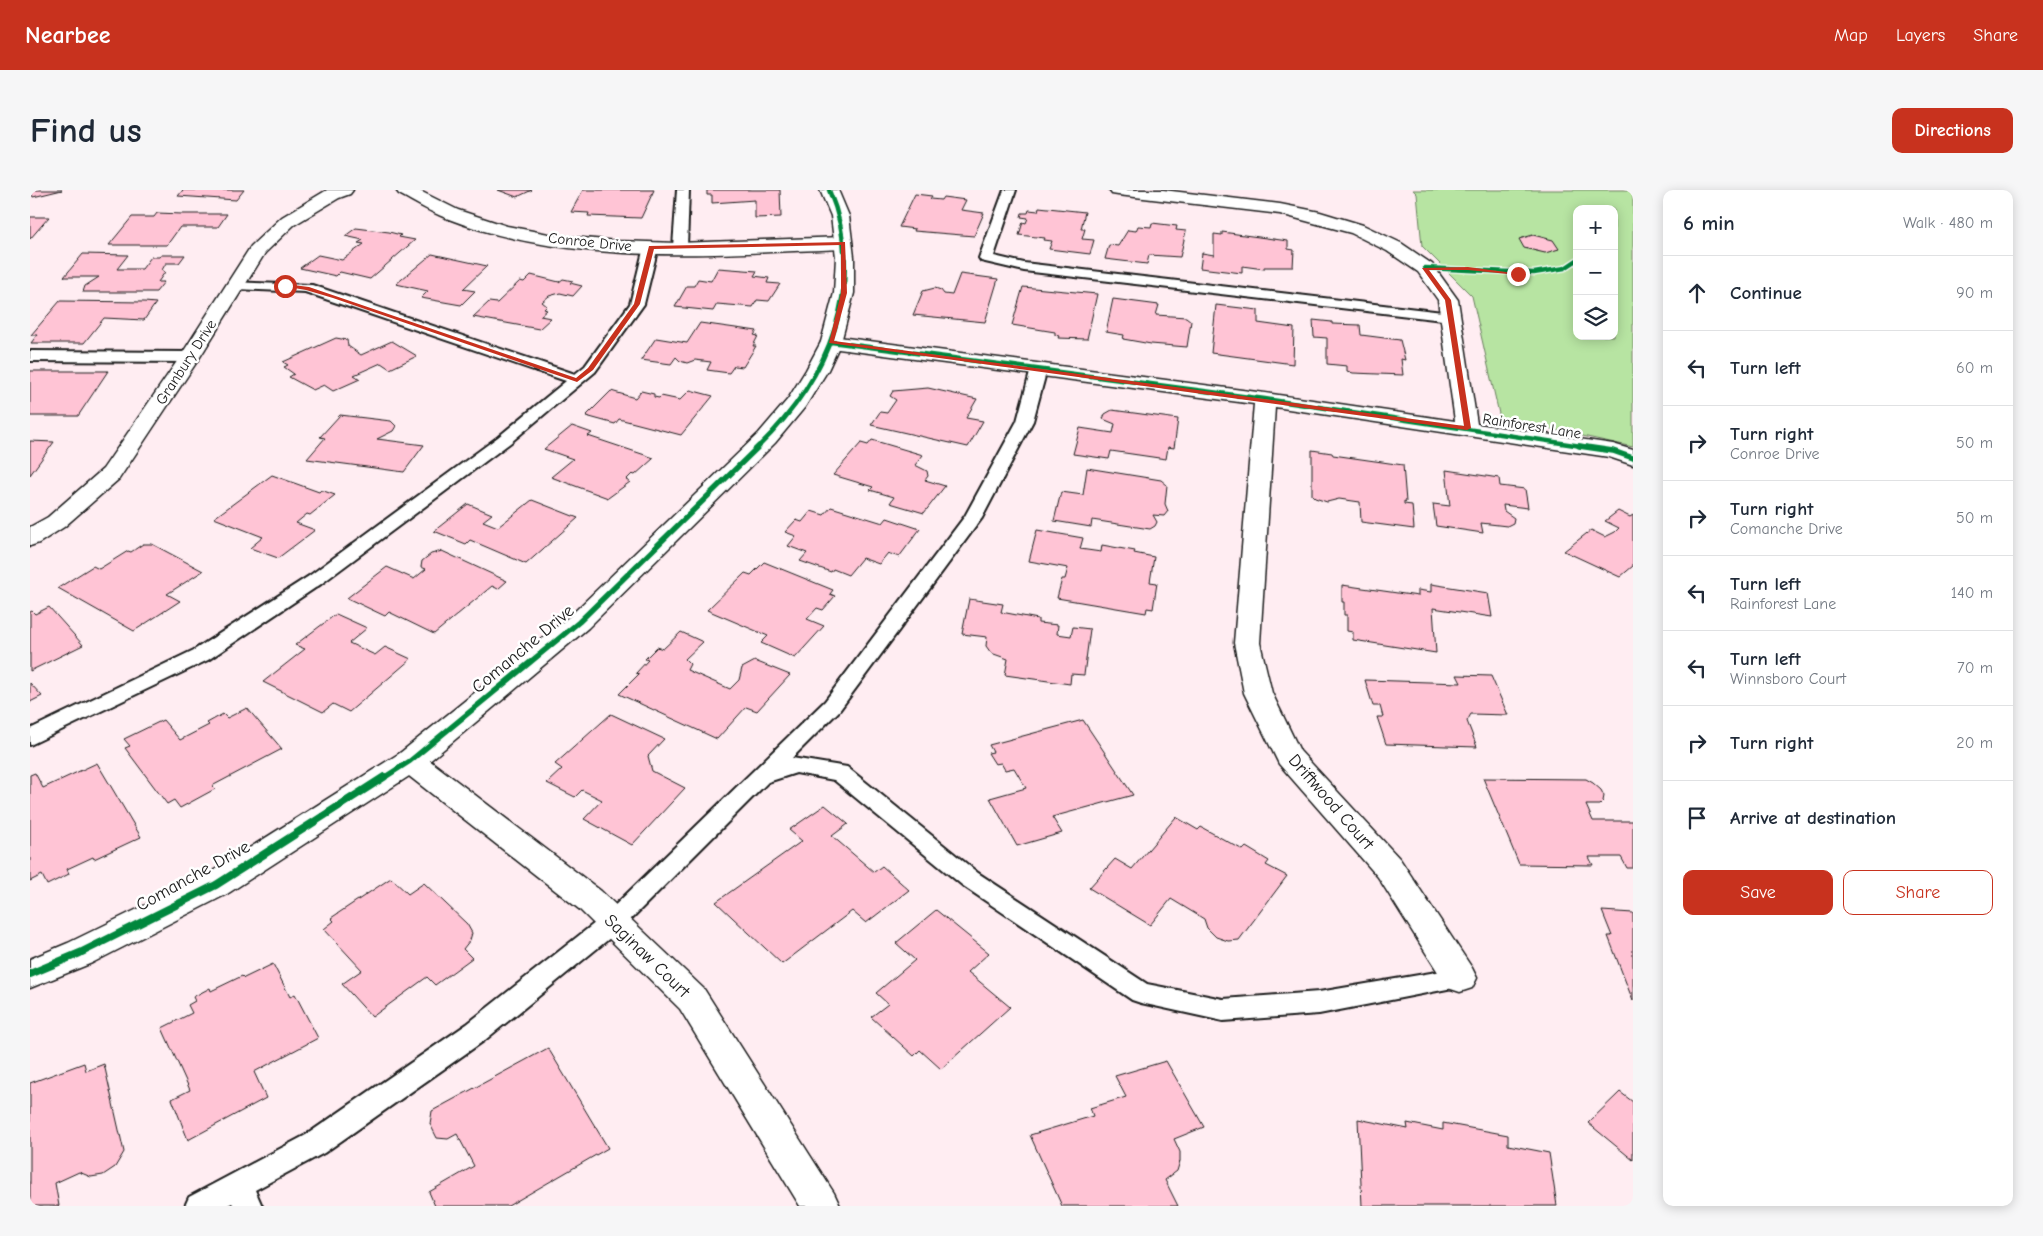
<!DOCTYPE html>
<html lang="en">
<head>
<meta charset="utf-8">
<style>
  :root { --surface:#fff; --page:#f6f6f7; --text:#1f2937; --muted:#747a83; --line:#e0e1e3; --accent:#c8321e }
  body { margin:0; font-family:"Comic Neue",sans-serif; background:var(--page); color:var(--text) }
  .controls { position:absolute; right:15px; top:15px; display:grid; overflow:hidden; border-radius:10px; box-shadow:0 2px 12px #0003 }
  .controls button { width:45px; height:45px; display:grid; place-items:center; padding:0; border:0; border-bottom:1px solid var(--line); background:var(--surface); color:var(--text); font:25px sans-serif }
  .stop { position:absolute; width:15px; height:15px; margin:-11px; border:4px solid #c8321e; border-radius:50%; background:#fff }
  .stop.end { background:#c8321e; border-color:#fff; box-shadow:0 1px 5px #0008 }
  .list { margin:0; padding:0; list-style:none }
  h2 { display:flex; justify-content:space-between; align-items:center; height:65px; margin:0; padding:0 20px; font-size:21px }
  h2 small { font-size:16px; font-weight:400; color:var(--muted) }
  .list li { display:grid; grid-template-columns:32px 1fr auto; gap:15px; align-items:center; box-sizing:border-box; height:75px; padding:0 20px; border-top:1px solid var(--line) }
  .list b { display:block; font-size:19px; white-space:nowrap }
  .list p { margin:0; font-size:16px; white-space:nowrap; color:var(--muted) }
  .list em { font-size:16px; font-style:normal; color:var(--muted) }
  .actions { display:flex; gap:10px; padding:15px 20px }
  .actions a { flex:1; padding:11px 0; border:1px solid var(--accent); border-radius:10px; text-align:center; font-size:18px; color:var(--accent) }
  .actions .main { background:var(--accent); color:#fff }
  .icon { flex:none; width:28px; height:28px; fill:none; stroke:currentColor; stroke-width:2; stroke-linecap:round; stroke-linejoin:round }
  .map { position:relative; flex:none; width:1603px; height:1016px; overflow:hidden; border-radius:10px }
  header { display:flex; align-items:center; gap:30px; box-sizing:border-box; height:70px; padding:0 25px; background:var(--accent); color:#fff }
  header strong { font-size:24px }
  nav { display:flex; gap:28px; margin-inline-start:auto; font-size:18px }
  .intro { display:flex; align-items:center; justify-content:space-between; box-sizing:border-box; height:120px; padding:0 30px }
  h1 { margin:0; font-size:35px }
  .button { padding:12px 22px; border-radius:10px; background:var(--accent); color:#fff; font-size:18px; font-weight:700 }
  main { display:flex; gap:30px; padding:0 30px }
  aside { flex:1; background:var(--surface); border-radius:10px; box-shadow:0 2px 12px #0003 }
  .map>svg:first-child { display:block }
  .green { fill:#b7e4a2; stroke:#6a805f; fill-rule:evenodd }
  .building { fill:#ffc4d5; stroke:#1c1c1c }
  .lines { fill:none; stroke-linecap:round; stroke-linejoin:round }
  .service-casing { stroke:#1c1c1c; stroke-width:4 }
  .minor-casing { stroke:#1c1c1c; stroke-width:3 }
  .tertiary-casing { stroke:#1c1c1c; stroke-width:3 }
  .service { fill:#fff; fill-rule:evenodd }
  .minor { fill:#fff; fill-rule:evenodd }
  .tertiary { fill:#fff; fill-rule:evenodd }
  .cycleway-far2-casing { stroke:#fff; stroke-width:7 }
  .cycleway-far1-casing { stroke:#fff; stroke-width:9 }
  .cycleway-casing { stroke:#fff; stroke-width:11 }
  .cycleway-far2 { stroke:#00873e; stroke-width:4.5 }
  .cycleway-far1 { stroke:#00873e; stroke-width:5.5 }
  .cycleway { stroke:#00873e; stroke-width:8 }
  .route { fill:#c8321e }
  .labels { text-anchor:middle; dominant-baseline:central; stroke-width:5; stroke-linejoin:round; paint-order:stroke }
  .far-street-label { font-size:15px; fill:#1c1c1c; stroke:#fff }
  .street-label { font-size:18px; fill:#1c1c1c; stroke:#fff }
</style>
</head>
<body>
<header>
<strong>Nearbee</strong>
<nav><a>Map</a><a>Layers</a><a>Share</a></nav>
</header>
<div class="intro"><h1>Find us</h1><a class="button">Directions</a></div>
<main>
<div class="map">
<svg width="1603" height="1016" viewBox="0 0 1603 1016">
  <rect width="100%" height="100%" fill="#ffedf2"/>
  <filter id="ink" filterUnits="userSpaceOnUse"><feTurbulence type="fractalNoise" baseFrequency=".02" numOctaves="2"/><feDisplacementMap in="SourceGraphic" scale="10" xChannelSelector="R" yChannelSelector="G"/><feConvolveMatrix kernelMatrix="1 2 1 2 8 2 1 2 1" color-interpolation-filters="sRGB"/></filter>
  <g filter="url(#ink)">
    <path class="green" d="M1383,0H1603V257L1470,228L1442,106L1392,56L1387,4ZM1547,19H1584V146H1547Z"/>
    <g class="building">
      <path d="M0,0H32L3,7Z"/>
      <path d="M153,0H214L206,10L148,6Z"/>
      <path d="M468,0H502L487,7Z"/>
      <path d="M553,0H624L611,28L558,26L559,23L541,22Z"/>
      <path d="M677,0H750L751,27L725,28V10L682,13V5H677Z"/>
      <path d="M885,4L902,6L900,9L911,10L913,7L936,10L931,20L954,23L944,46L884,41L885,39L869,37Z"/>
      <path d="M1009,17L1055,22L1051,39H1055L1052,49L1064,50L1060,64L1019,59L1022,51L1014,50L1015,48L989,45L993,32L996,33L998,28L991,27L992,23H998L999,20L1008,21Z"/>
      <path d="M127,23L152,24H197L188,37H150L137,55H79L102,27H124Z"/>
      <path d="M0,27H19L0,49Z"/>
      <path d="M1122,33L1147,36L1146,40L1156,41L1150,67L1119,65L1117,74L1075,69L1079,55L1088,56L1098,40L1106,41L1108,36L1121,37Z"/>
      <path d="M326,38L359,42L371,45L369,47L385,50L340,89L310,82L306,86L270,78L288,65L312,70L334,54L328,53L333,50L315,46Z"/>
      <path d="M1192,42L1258,51V59L1264,60L1263,77H1234V79L1212,76V83L1170,78L1172,63L1184,65V44L1192,45Z"/>
      <path d="M1503,45L1523,50L1529,59L1515,63L1494,58L1489,49Z"/>
      <path d="M53,64L98,65L87,79H112L121,67H129L131,65H155L149,73H136L132,80L135,82L128,92H134L126,102H53L55,96L69,87H34Z"/>
      <path d="M402,64L457,76L433,99L445,101L431,115L391,108L398,101L366,94Z"/>
      <path d="M688,78L727,81L724,86L739,88L737,93L750,94L739,111L727,110L723,117L687,114L683,121L645,117L657,96H664L668,89L681,91Z"/>
      <path d="M930,84L968,89L955,132L883,125L893,101L905,98L911,100L914,104L922,105Z"/>
      <path d="M501,85L529,92L533,89L543,91L540,93L552,96L543,106L530,103L519,106L512,112L517,116L514,119L517,120L510,126L521,128L509,139L443,127L459,112L467,113L490,91L494,92Z"/>
      <path d="M993,97L1067,104L1057,149L1028,148L1029,146L1025,145V142L982,135Z"/>
      <path d="M1083,109L1129,115L1126,125L1156,127L1161,131L1157,157L1121,154L1093,149L1094,145L1076,142Z"/>
      <path d="M30,111L114,112L126,113L114,130L74,128L54,153H1L7,145H1Z"/>
      <path d="M1186,115L1228,120V133L1264,138L1263,174L1181,163Z"/>
      <path d="M1283,130L1302,132V134L1330,135L1331,145L1370,150L1375,170L1371,169L1373,185L1323,183L1317,181V176L1297,174V148L1284,147Z"/>
      <path d="M670,133L727,141L724,145L728,146L723,156H726L713,177L704,176L699,183L677,180L681,172L665,170L657,173L650,171L646,167L641,174L611,170L626,148L657,153Z"/>
      <path d="M306,148L317,150L318,156L331,165L362,151L387,166L360,179L351,173L324,185L330,189L303,201L294,195L283,200L259,187L264,184L254,177L258,175L253,172Z"/>
      <path d="M0,181H78L48,226H0Z"/>
      <path d="M898,198L947,209L936,228L953,231L938,257L841,235L850,222L857,223L866,210L860,206L863,201Z"/>
      <path d="M660,200L683,206L651,245L589,229L585,234L556,226L581,201L605,208L611,201L624,204V207L629,208L631,206L650,210Z"/>
      <path d="M1082,220L1148,229L1144,258L1138,257L1136,269L1081,261L1079,269L1043,264L1050,238L1083,243L1085,234L1073,229L1075,224Z"/>
      <path d="M310,225L361,231L366,236L363,241L347,249L394,255L374,282L277,269L295,248L290,247Z"/>
      <path d="M542,236L562,243L558,246L624,268L605,285L602,284L596,290L600,292L578,308L521,287L543,269L514,259Z"/>
      <path d="M842,250L893,265L885,275L897,281L898,286L895,290L915,296L894,323L860,313L864,307L840,300L843,297L803,285L831,253L838,255Z"/>
      <path d="M0,251L24,252L0,285Z"/>
      <path d="M1282,260L1302,263L1303,265L1373,275L1376,312L1374,311V314L1382,315L1384,339L1331,332L1330,312L1309,309L1297,312L1285,308L1282,305Z"/>
      <path d="M1057,278L1131,290L1137,295L1135,314L1138,321L1134,326L1123,325L1127,332L1125,336L1120,339L1062,330L1061,337L1024,331L1031,302L1053,305Z"/>
      <path d="M1416,280L1469,288L1470,296L1495,299L1498,318L1473,315L1474,321L1484,328L1483,333L1477,336L1451,333L1453,343L1406,336L1403,314L1420,316Z"/>
      <path d="M242,285L289,302L291,300L305,305L280,325L277,324L266,333L285,340L248,368L220,358L233,347L184,328Z"/>
      <path d="M502,310L548,328L496,374L440,350L436,354L404,341L438,314L462,324L453,331L468,337Z"/>
      <path d="M801,317L853,333L857,328L890,339L869,367L858,363L849,374L832,368L818,385L803,379L801,382L770,371L777,363L758,356L766,346L755,342L766,330L772,332L781,321L794,325Z"/>
      <path d="M1588,321L1600,327L1603,325V376L1590,387L1534,361L1561,340L1575,347L1585,342L1589,338L1575,331Z"/>
      <path d="M1007,340L1053,348L1050,359L1071,362L1072,355L1105,361L1104,363L1124,367L1120,392L1127,393L1123,419L1117,418L1116,423L1027,408L1032,389H1035L1038,378L999,371Z"/>
      <path d="M113,354H122L173,381L137,404L150,411L104,441L28,398L63,376L69,379L98,361L101,362Z"/>
      <path d="M412,361L477,391L468,399L462,396L404,444L359,422L355,426L317,408L357,377L384,389L396,379L391,377L392,371L401,364Z"/>
      <path d="M734,372L803,400L800,404L805,406L793,420L787,418L777,429L794,436L765,468L731,453L738,446L677,420L715,383L721,385Z"/>
      <path d="M1401,394L1458,403L1462,427L1403,418L1406,463L1323,450V442L1317,441V425H1314V412H1312V395L1388,406V400L1401,402Z"/>
      <path d="M939,409L973,414L971,422L1008,429V433L1028,435L1027,444L1041,446L1043,437L1060,439L1054,485L1041,484L1040,494L975,485L978,469L961,463L956,456L957,447L932,444Z"/>
      <path d="M19,417L53,455L0,481V422L2,421L5,424Z"/>
      <path d="M306,424L337,438L319,453L345,465L355,457L381,469L319,522L303,514L293,522L233,492L275,459L265,455Z"/>
      <path d="M651,442L673,452L655,469L660,474L657,480L700,499L709,490L712,478L725,471L760,485L727,521L716,517L687,549L589,504L609,484L606,483L618,470L615,469L627,457L633,459Z"/>
      <path d="M1427,485L1461,486L1478,525L1441,524L1437,531L1447,557L1356,554L1347,527H1353L1350,516H1343L1335,490L1431,493Z"/>
      <path d="M0,493L12,506L0,512Z"/>
      <path d="M217,518L252,559L182,596L185,599L150,618L144,610L137,614L95,558L100,556L94,549L133,530L150,550L179,535L177,533L193,524L197,528Z"/>
      <path d="M581,524L634,549L618,566L622,581L655,598L602,655L554,629L572,610L552,600L545,607L517,593L532,579L525,574Z"/>
      <path d="M1053,530L1103,605L1022,627L1032,643L987,656L960,608L996,598L984,578L975,580L971,573L965,574L958,563L963,562L959,555Z"/>
      <path d="M67,573L111,647L64,669L63,667L37,679L39,684L17,695L12,685L0,691V585L5,583L13,598Z"/>
      <path d="M1453,588L1556,589L1563,593L1571,600L1574,606L1573,611L1569,615H1556L1563,631H1603V678H1597L1591,667H1559L1563,675L1489,674Z"/>
      <path d="M795,615L818,634L802,646L844,682L852,676L879,700L836,733L822,721L752,774L686,712L772,651L759,640Z"/>
      <path d="M1146,627L1168,640L1171,637L1213,660L1216,657L1239,671L1236,675L1257,686L1209,750L1198,751L1186,747L1177,738L1174,729L1141,709L1120,735L1059,698L1085,669L1102,679Z"/>
      <path d="M361,688L378,704L394,693L437,734L442,743L440,750L433,759L442,768L405,795L397,787L342,827L312,794L332,780L294,739L304,731L301,728Z"/>
      <path d="M906,720L959,763L938,782L980,817L911,879L890,860L884,866L841,827L858,814L846,803L885,770L866,753Z"/>
      <path d="M1572,721L1603,723V811L1578,746H1582Z"/>
      <path d="M243,774L260,807L265,804L288,848L224,882L236,908L158,950L142,909L160,900L132,838L162,823L158,815L165,811L163,807L180,798L181,801L212,786L214,788Z"/>
      <path d="M518,858L578,958L478,1016H405L399,1002L444,976L427,944L418,949L407,948L400,934L402,921Z"/>
      <path d="M1136,871L1174,937L1144,949L1150,962V971L1147,981L1135,990L1148,1016H1032L1000,945L1063,926L1060,918L1096,907L1085,886Z"/>
      <path d="M54,873L56,881L74,874L94,962L85,977L73,985L61,987L49,982L25,993L29,1016H0V893Z"/>
      <path d="M1590,902L1603,912V970L1558,933Z"/>
      <path d="M1328,929L1378,939L1377,933L1413,940V933L1478,945V955L1519,963L1527,1016H1332Z"/>
    </g>
    <g class="lines">
      <defs>
        <g id="service">
          <path d="M647,0H659L657,57L650,61L643,57Z"/>
          <path d="M974,0H986L964,66L994,73L1421,123L1428,127L1421,131L994,81L951,71L949,68Z"/>
          <path d="M621,53L628,57L614,114L565,182L480,253L291,394L178,470L0,555V539L164,460L279,386L468,247L536,191L275,102L206,99L199,95L201,92L282,95L545,184L555,176L600,114L614,57Z"/>
          <path d="M0,161L160,162L168,167L160,172L0,171Z"/>
          <path d="M1009,174L1017,179L1003,231L952,328L809,521L762,568L817,577L948,683L1117,794L1193,809L1289,802L1430,778L1438,781L1442,788L1438,795L1289,824L1193,831L1111,813L1102,810L932,695L804,590L766,583L738,592L591,739L455,850L294,963L225,1000L232,1016H204L202,1013L196,1016H155L159,1007L276,945L437,834L575,725L795,511L935,326L987,231L1001,179Z"/>
        </g>
        <g id="minor">
          <path d="M297,0H323L320,4L309,8L264,35L235,63L170,167L89,289L34,337L9,353L0,356V337L18,327L73,279L150,167L221,56L252,27Z"/>
          <path d="M366,0H388L428,20L477,36L529,46L588,51L647,53L813,47L820,49L822,53L820,57L813,59C682,64 540,77 416,28C400,22 384,12 369,4Z"/>
          <path d="M1079,0H1133L1250,14L1290,22L1333,35L1371,53L1402,74L1428,110L1447,234L1583,254L1603,260V275L1579,267L1245,217L1230,453L1242,503L1270,561L1370,669L1442,778L1447,788L1442,798L1430,802L1418,798L1348,687L1249,574L1214,503L1204,453L1224,214L801,158L794,156L791,152L794,148L801,146L1235,203L1425,231L1408,110L1388,82L1357,61L1321,43L1250,24L1088,5L1082,4Z"/>
          <path d="M380,560L390,563L571,701L674,799L804,1003L810,1016H770L650,819L549,719L370,579L366,571L370,563Z"/>
        </g>
        <path id="tertiary" d="M790,0H808L819,26L824,67V103L811,152L798,180L775,217L745,253L558,438L390,579L197,704L62,773L0,798V769L38,753L175,686L370,563L540,426L729,243L758,209L776,180L791,152L804,103L806,67L801,26Z"/>
      </defs>
      <use href="#service" class="service-casing"/>
      <use href="#minor" class="minor-casing"/>
      <use href="#tertiary" class="tertiary-casing"/>
      <use href="#service" class="service"/>
      <use href="#minor" class="minor"/>
      <use href="#tertiary" class="tertiary"/>
      <defs>
        <g id="cycleway-far2">
          <path d="M1395,78L1504,83L1535,78L1547,70"/>
          <path d="M801,152L1235,209L1558,257"/>
          <path d="M728,257C798,189 839,95 799,0"/>
        </g>
        <g id="cycleway-far1">
          <path d="M1549,256L1583,261L1603,268"/>
          <path d="M352,589L380,571L549,432L729,256"/>
        </g>
        <path id="cycleway" d="M0,784L50,763L186,695L354,587"/>
      </defs>
      <use href="#cycleway-far2" class="cycleway-far2-casing"/>
      <use href="#cycleway-far1" class="cycleway-far1-casing"/>
      <use href="#cycleway" class="cycleway-casing"/>
      <use href="#cycleway-far2" class="cycleway-far2"/>
      <use href="#cycleway-far1" class="cycleway-far1"/>
      <use href="#cycleway" class="cycleway"/>
    </g>
  </g>
  <path class="route" d="M815,52L817,103L804,151L1434,236L1415,110L1392,78L1438,77L1491,84L1488,85L1438,80H1399L1421,110L1441,238L1437,240L799,153L811,103V55L624,59L610,114L563,180L547,192L303,108L276,100L252,96L255,94L279,97L546,188L558,178L604,114L619,56Z"/>
  <g class="labels">
    <g class="far-street-label">
      <text transform="translate(560 52) rotate(6)">Conroe Drive</text>
      <text transform="translate(156 172) rotate(-57)">Granbury Drive</text>
      <text transform="translate(1502 236) rotate(9)">Rainforest Lane</text>
    </g>
    <g class="street-label">
      <text transform="translate(493 459) rotate(-40)">Comanche Drive</text>
      <text transform="translate(1301 612) rotate(49)">Driftwood Court</text>
      <text transform="translate(163 686) rotate(-29)">Comanche Drive</text>
      <text transform="translate(617 766) rotate(44)">Saginaw Court</text>
    </g>
  </g>
</svg>
<div class="controls">
<button>+</button>
<button>−</button>
<button><svg class="icon" aria-label="layers" viewBox="0 0 24 24"><path d="M12 4l9 5-9 5-9-5zM3 14l9 5 9-5"/></svg></button>
</div>
<div class="stop" style="left:255px;top:96px"></div>
<div class="stop end" style="left:1488px;top:84px"></div>
</div>
<aside>
<h2>6 min<small>Walk · 480 m</small></h2>
<ul class="list">
<li><svg class="icon" aria-label="ahead" viewBox="0 0 24 24"><path d="M12 20V5M6 11l6-6 6 6"/></svg><div><b>Continue</b></div><em>90 m</em></li>
<li><svg class="icon" aria-label="left" viewBox="0 0 24 24"><path d="M17 20v-9H6M10 6l-5 5 5 5"/></svg><div><b>Turn left</b></div><em>60 m</em></li>
<li><svg class="icon" aria-label="right" viewBox="0 0 24 24"><path d="M7 20v-9h11M14 6l5 5-5 5"/></svg><div><b>Turn right</b><p>Conroe Drive</p></div><em>50 m</em></li>
<li><svg class="icon" aria-label="right" viewBox="0 0 24 24"><path d="M7 20v-9h11M14 6l5 5-5 5"/></svg><div><b>Turn right</b><p>Comanche Drive</p></div><em>50 m</em></li>
<li><svg class="icon" aria-label="left" viewBox="0 0 24 24"><path d="M17 20v-9H6M10 6l-5 5 5 5"/></svg><div><b>Turn left</b><p>Rainforest Lane</p></div><em>140 m</em></li>
<li><svg class="icon" aria-label="left" viewBox="0 0 24 24"><path d="M17 20v-9H6M10 6l-5 5 5 5"/></svg><div><b>Turn left</b><p>Winnsboro Court</p></div><em>70 m</em></li>
<li><svg class="icon" aria-label="right" viewBox="0 0 24 24"><path d="M7 20v-9h11M14 6l5 5-5 5"/></svg><div><b>Turn right</b></div><em>20 m</em></li>
<li><svg class="icon" aria-label="arrive" viewBox="0 0 24 24"><path d="M6 21V4h12l-3 4 3 4H6"/></svg><div><b>Arrive at destination</b></div></li>
</ul>
<div class="actions"><a class="main">Save</a><a>Share</a></div>
</aside>
</main>
</body>
</html>
